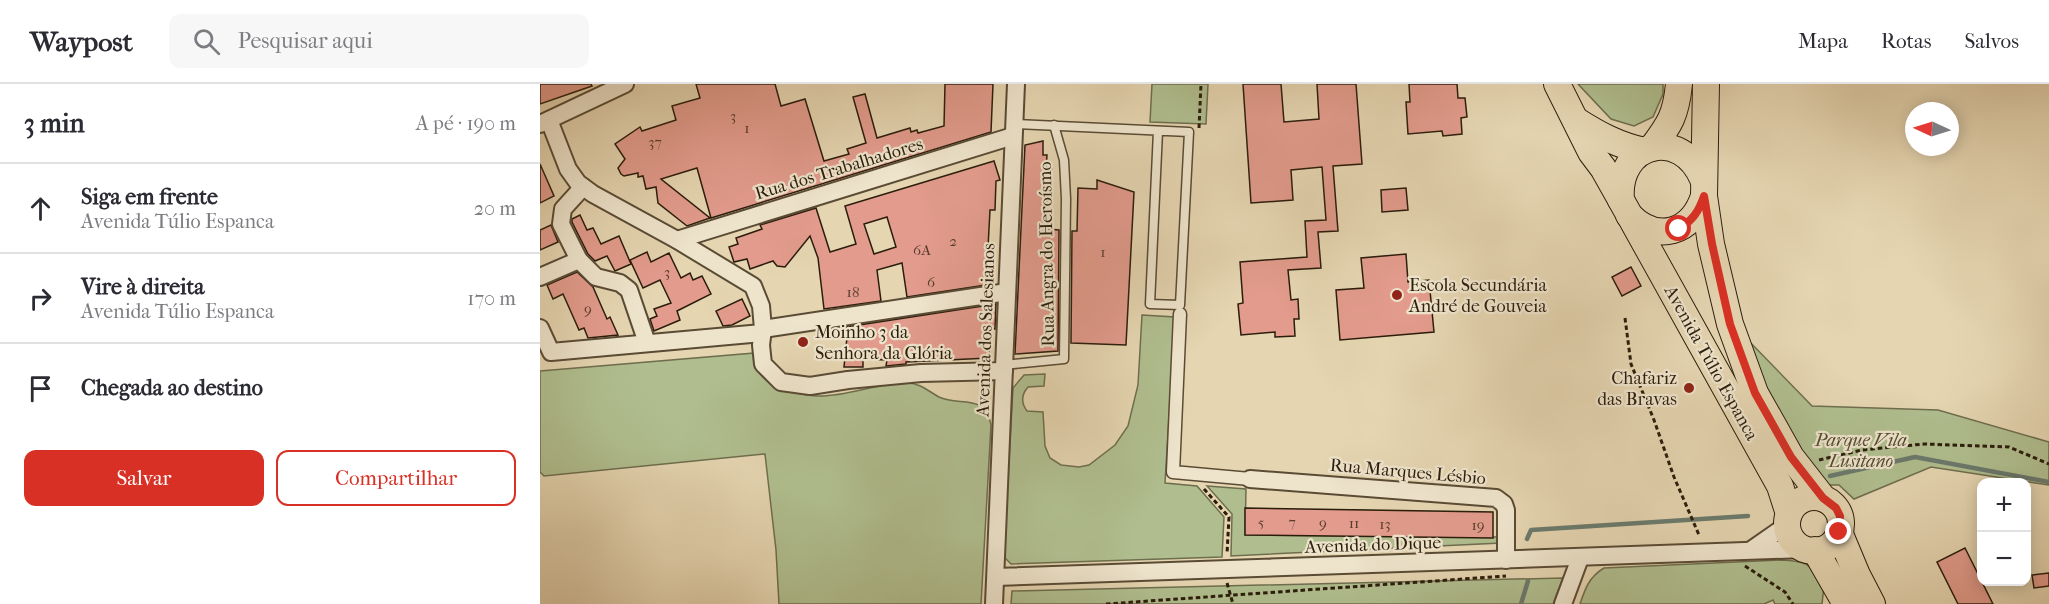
<!DOCTYPE html>
<html lang="pt">
<head>
<meta charset="utf-8">
<style>
  :root { --surface:#fff; --page:#f7f7f7; --text:#2b2b33; --muted:#7c7c81; --line:#e1e1e2; --accent:#d93025 }
  body { margin:0; font-family:"IM FELL French Canon",serif; background:var(--page); color:var(--text) }
  .controls { position:absolute; right:18px; bottom:18px; display:grid; overflow:hidden; border-radius:12px; box-shadow:0 3px 15px #0003 }
  .controls button { width:54px; height:54px; display:grid; place-items:center; padding:0; border:0; border-bottom:2px solid var(--line); background:var(--surface); color:var(--text); font:30px sans-serif }
  .compass { position:absolute; left:1365px; top:18px; width:54px; height:54px; border-radius:50%; background:var(--surface); box-shadow:0 3px 15px #0003; rotate:274deg }
  .stop { position:absolute; width:18px; height:18px; margin:-14px; border:4px solid #d93025; border-radius:50%; background:#fff }
  .stop.end { background:#d93025; border-color:#fff; box-shadow:0 2px 6px #0008 }
  .list { margin:0; padding:0; list-style:none }
  h2 { display:flex; justify-content:space-between; align-items:center; height:78px; margin:0; padding:0 24px; font-size:26px }
  h2 small { font-size:20px; font-weight:400; color:var(--muted) }
  .list li { display:grid; grid-template-columns:39px 1fr auto; gap:18px; align-items:center; box-sizing:border-box; height:90px; padding:0 24px; border-top:2px solid var(--line) }
  .list b { display:block; font-size:22px; white-space:nowrap }
  .list p { margin:0; font-size:20px; white-space:nowrap; color:var(--muted) }
  .list em { font-size:20px; font-style:normal; color:var(--muted) }
  .actions { display:flex; gap:12px; padding:18px 24px }
  .actions a { flex:1; padding:14px 0; border:2px solid var(--accent); border-radius:12px; text-align:center; font-size:21px; color:var(--accent) }
  .actions .main { background:var(--accent); color:#fff }
  .icon { flex:none; width:33px; height:33px; fill:none; stroke:currentColor; stroke-width:2; stroke-linecap:round; stroke-linejoin:round }
  .map { position:relative; flex:none; width:1509px; height:520px; overflow:hidden }
  header { display:flex; align-items:center; gap:36px; box-sizing:border-box; height:84px; padding:0 30px; background:var(--surface); border-bottom:2px solid var(--line) }
  header strong { font-size:28px }
  nav { display:flex; gap:33px; margin-inline-start:auto; font-size:21px }
  .search { width:420px; height:54px; background:var(--page); display:flex; align-items:center; gap:15px; box-sizing:border-box; padding:0 21px; border-radius:12px; color:var(--muted); font-size:22px }
  main { display:flex }
  aside { flex:1; background:var(--surface) }
  .map>svg:first-child { display:block }
  .green { fill:#b0be8f; stroke:#6e6e4e; stroke-width:1.5 }
  .lines { fill:none; stroke-linecap:round; stroke-linejoin:round }
  .stream { stroke:#6b7a6d; stroke-width:4.5 }
  .building { fill:#e29b8c; stroke:#2b1d0c; stroke-width:1.5; fill-rule:evenodd }
  .service-casing { stroke:#5a4b35; stroke-width:11 }
  .pedestrian-casing { stroke:#5a4b35; stroke-width:15 }
  .minor-casing { stroke:#5a4b35; stroke-width:20 }
  .primary-casing { stroke:#2b1d0c; stroke-width:28 }
  .path { stroke:#2b1d0c; stroke-width:3; stroke-dasharray:4.5 3; stroke-linecap:butt }
  .service { stroke:#eee4cc; stroke-width:8 }
  .pedestrian { stroke:#eee4cc; stroke-width:12 }
  .minor { stroke:#eee4cc; stroke-width:16 }
  .primary { stroke:#e5d5b1; stroke-width:26 }
  .route { stroke:#d93025; stroke-width:8 }
  .poi-dot { fill:#8f2418; stroke:#eee4cc; stroke-width:2 }
  .labels { text-anchor:middle; dominant-baseline:central; stroke-width:4.5; stroke-linejoin:round; paint-order:stroke }
  .number-label { font-size:15px; fill:#593c2c }
  .street-label { font-size:18px; fill:#2b1d0c; stroke:#eee4cc }
  .poi-label { font-size:18px; fill:#2b1d0c; stroke:#eee4cc; text-anchor:start }
  .park-label { font-size:18px; font-style:italic; fill:#534d33; stroke:#eee4cc }
</style>
</head>
<body>
<header>
<strong>Waypost</strong>
<div class="search"><svg class="icon" aria-label="search" viewBox="0 0 24 24"><circle cx="10" cy="10" r="6"/><path d="M15 15l6 6"/></svg>Pesquisar aqui</div>
<nav><a>Mapa</a><a>Rotas</a><a>Salvos</a></nav>
</header>
<main>
<aside>
<h2>3 min<small>A pé · 190 m</small></h2>
<ul class="list">
<li><svg class="icon" aria-label="ahead" viewBox="0 0 24 24"><path d="M12 20V5M6 11l6-6 6 6"/></svg><div><b>Siga em frente</b><p>Avenida Túlio Espanca</p></div><em>20 m</em></li>
<li><svg class="icon" aria-label="right" viewBox="0 0 24 24"><path d="M7 20v-9h11M14 6l5 5-5 5"/></svg><div><b>Vire à direita</b><p>Avenida Túlio Espanca</p></div><em>170 m</em></li>
<li><svg class="icon" aria-label="arrive" viewBox="0 0 24 24"><path d="M6 21V4h12l-3 4 3 4H6"/></svg><div><b>Chegada ao destino</b></div></li>
</ul>
<div class="actions"><a class="main">Salvar</a><a>Compartilhar</a></div>
</aside>
<div class="map">
<svg width="1509" height="520" viewBox="0 0 1509 520">
  <rect width="100%" height="100%" fill="#e5d5b1"/>
  <filter id="stains"><feTurbulence type="fractalNoise" baseFrequency=".00333" numOctaves="4"/><feColorMatrix values="0 0 0 0 .2 0 0 0 0 .09 0 0 0 0 .02 0 0 0 .5 -.17"/></filter>
  <radialGradient id="worn" r=".72"><stop offset=".6" stop-color="#630" stop-opacity="0"/><stop offset="1" stop-color="#630" stop-opacity=".3"/></radialGradient>
  <g class="green">
    <path d="M612,0H668L666,40L610,38Z"/>
    <path d="M1038,0H1123V10L1113,33L1094,42L1071,35Z"/>
    <path d="M602,231L635,233L625,399L657,402L684,433L682,473L471,480L465,474L464,469L473,304L484,291L505,290L504,302L488,303C481,311 481,319 487,327L503,328L505,362L510,374L521,381L539,383L549,381L575,361L588,342L598,301Z"/>
    <path d="M1205,253L1272,322L1398,326L1509,358V401L1391,383L1314,415L1299,401H1282L1253,367Z"/>
    <path d="M212,256L241,306C253,308 266,312 278,312C307,313 336,299 365,299C379,298 388,307 399,313C419,323 445,308 451,341L441,520H239L236,466L225,370L4,392L0,388V287L214,269Z"/>
    <path d="M667,402L706,405L705,451L960,453L961,459L691,472L692,430Z"/>
    <path d="M1241,476C1269,477 1269,480 1284,502L1282,520H1235L1233,516L1224,520H1040C1045,505 1049,493 1064,484Z"/>
    <path d="M1023,494L1013,520H471L472,507Z"/>
  </g>
  <g class="lines">
    <g class="stream">
      <path d="M1290,392L1375,373L1509,398"/>
      <path d="M987,455L991,446L1208,432"/>
      <path d="M981,520L988,497"/>
    </g>
  </g>
  <g class="building">
    <path d="M0,0H51L52,2L0,20Z"/>
    <path d="M156,0H235L241,22L265,15L284,77L309,70L307,65L326,59L313,13L325,10L337,54L370,44L371,48L377,46L378,49L404,42L405,0H453L451,48L171,134L157,84L121,95L170,134L147,142L118,119L116,103L106,105L103,92L98,93V89L84,92L81,90L78,84L85,75L75,60L100,43L102,47L136,36L132,22L160,14Z"/>
    <path d="M703,0H741L744,38L779,35L777,0H816L822,80L793,82L798,147L778,148L781,184L748,186L751,216L758,215L759,235H754L755,252L735,253V248L701,251L698,220L703,219L700,178L767,173L765,137L786,136L782,83L751,86L753,116L711,119Z"/>
    <path d="M869,0H917L918,14H925L927,33L921,34L922,50L903,52L902,47L868,50L866,18H870Z"/>
    <path d="M503,57V71H507L506,85H512L511,97H508L506,130H509L508,145L519,146L518,267L475,270L485,61Z"/>
    <path d="M454,77L460,96L456,97L455,126H450L446,201L367,213L362,179L337,186L341,217L284,225L278,174L270,152L245,183L237,182L233,177L210,185L207,175L194,178L189,163L198,160L196,154L222,145L220,141L276,124L290,168L316,160L305,122ZM347,133L356,163L334,170L324,140Z"/>
    <path d="M0,80L14,112L0,119Z"/>
    <path d="M557,96L594,108L586,261L531,259L532,147H537L538,104L557,105Z"/>
    <path d="M866,104L868,126L842,128L841,106Z"/>
    <path d="M40,131L47,146L53,144L61,160L79,152L91,180L75,187L67,172L55,177L48,170L32,138V135Z"/>
    <path d="M11,141L18,158L0,166V146Z"/>
    <path d="M107,168L111,178L129,169L141,194L150,189L153,196L162,192L171,210L137,227L140,236L114,247L110,235L117,232L114,225L131,219L120,196L103,204L90,176Z"/>
    <path d="M866,170L868,198L889,196L894,248L800,256L796,206L824,204L821,174Z"/>
    <path d="M1091,183L1101,202L1082,212L1072,193Z"/>
    <path d="M37,188L53,203L67,235L70,233L78,251L48,254L44,244L39,246L23,210L13,215L7,201Z"/>
    <path d="M202,215L210,232L192,241L183,242L176,227Z"/>
    <path d="M456,220L455,245L450,244L449,274L366,278V280L346,282L347,276L323,275V283H304L307,253L306,243Z"/>
    <path d="M705,424L953,428V454L705,451Z"/>
    <path d="M1425,464L1453,520H1418L1397,478Z"/>
    <path d="M1509,489V502L1494,504L1492,491Z"/>
  </g>
  <g class="lines">
    <defs>
      <g id="service">
        <path d="M474,40L649,48L640,221L610,220L618,47"/>
        <path d="M464,281L524,275L526,115L524,76L514,41"/>
      </g>
      <path id="pedestrian" d="M640,230L633,388L710,395"/>
      <g id="minor">
        <path d="M9,36L28,85L38,99L53,110L137,156L213,202L221,222L223,245L221,261L223,280L241,298L270,302L308,296L381,289L464,287"/>
        <path d="M0,40L85,0"/>
        <path d="M137,156L473,52"/>
        <path d="M39,176L56,193L80,199L89,206L107,259"/>
        <path d="M0,193L39,176L21,140L23,125L43,103"/>
        <path d="M0,244L11,268L222,249"/>
        <path d="M223,245L467,208"/>
        <path d="M710,395L956,414L964,420L966,426V476"/>
        <path d="M1211,466L1247,441"/>
        <path d="M456,493L1265,465"/>
        <path d="M454,520L476,0"/>
        <path d="M1023,520L1040,474"/>
      </g>
      <g id="primary">
        <path d="M1017,0L1051,68L1063,84L1081,116"/>
        <path d="M1166,0L1164,112L1171,160L1190,240L1215,309L1251,373L1283,414"/>
        <path d="M1037,37C1059,51 1078,61 1104,67"/>
        <path d="M1112,64C1130,40 1136,31 1139,0"/>
        <path d="M1163,95C1141,42 1076,58 1081,116L1240,402L1249,430"/>
        <path d="M1089,131C1117,160 1152,149 1164,112"/>
        <circle cx="1274" cy="440" r="27"/>
        <path d="M1299,448L1317,491L1332,520"/>
        <path d="M1275,466L1306,520"/>
      </g>
    </defs>
    <use href="#service" class="service-casing"/>
    <use href="#pedestrian" class="pedestrian-casing"/>
    <use href="#minor" class="minor-casing"/>
    <use href="#primary" class="primary-casing"/>
    <g class="path">
      <path d="M659,44L661,0"/>
      <path d="M1085,234L1091,280L1114,336L1134,393L1159,451"/>
      <path d="M1279,376L1322,366L1384,360L1469,363L1509,380"/>
      <path d="M664,405L689,433L687,470"/>
      <path d="M1205,482L1245,508L1253,520"/>
      <path d="M687,499L693,520"/>
      <path d="M566,520L966,492"/>
    </g>
    <use href="#service" class="service"/>
    <use href="#pedestrian" class="pedestrian"/>
    <use href="#minor" class="minor"/>
    <use href="#primary" class="primary"/>
  </g>
  <g class="lines">
    <path class="route" d="M1139,145C1153,136 1159,127 1164,112L1172,160L1190,240L1215,309L1251,373L1283,414L1296,424L1300,432L1299,448"/>
  </g>
  <g class="poi-dot">
    <circle cx="857" cy="211" r="6"/>
    <circle cx="263" cy="258" r="6"/>
    <circle cx="1149" cy="304" r="6"/>
  </g>
  <g class="labels">
    <g class="number-label">
      <text x="193" y="32">3</text>
      <text x="207" y="44">1</text>
      <text x="115" y="58">37</text>
      <text x="413" y="157">2</text>
      <text x="382" y="166">6A</text>
      <text x="563" y="168">1</text>
      <text x="127" y="188">3</text>
      <text x="391" y="198">6</text>
      <text x="313" y="208">18</text>
      <text x="48" y="225">9</text>
      <text x="721" y="438">5</text>
      <text x="752" y="438">7</text>
      <text x="783" y="439">9</text>
      <text x="814" y="439">11</text>
      <text x="845" y="440">13</text>
      <text x="938" y="441">19</text>
    </g>
    <g class="street-label">
      <text transform="translate(299 85) rotate(-17)">Rua dos Trabalhadores</text>
      <text transform="translate(507 170) rotate(-91)">Rua Angra do Heroísmo</text>
      <text transform="translate(446 246) rotate(-88)">Avenida dos Salesianos</text>
      <text transform="translate(1171 279) rotate(61)">Avenida Túlio Espanca</text>
      <text transform="translate(868 388) rotate(5)">Rua Marques Lésbio</text>
      <text transform="translate(833 461) rotate(-2)">Avenida do Dique</text>
    </g>
    <g class="poi-label">
      <text x="869" y="201">Escola Secundária<tspan x="869" dy="21">André de Gouveia</tspan></text>
      <text x="275" y="248">Moinho 3 da<tspan x="275" dy="21">Senhora da Glória</tspan></text>
      <text x="1137" y="294" text-anchor="end">Chafariz<tspan x="1137" dy="21">das Bravas</tspan></text>
    </g>
    <g class="park-label">
      <text x="1321" y="356">Parque Vila<tspan x="1321" dy="21">Lusitano</tspan></text>
    </g>
  </g>
  <rect width="100%" height="100%" filter="url(#stains)"/>
  <rect width="100%" height="100%" fill="url(#worn)"/>
</svg>
<div class="controls">
<button>+</button>
<button>−</button>
</div>
<svg class="compass" viewBox="-18 -18 36 36"><path d="M0-13l5 13h-10z" fill="#e53935"/><path d="M0 13l5-13h-10z" fill="#7c7c81"/></svg>
<div class="stop" style="left:1139px;top:145px"></div>
<div class="stop end" style="left:1299px;top:448px"></div>
</div>
</main>
</body>
</html>
